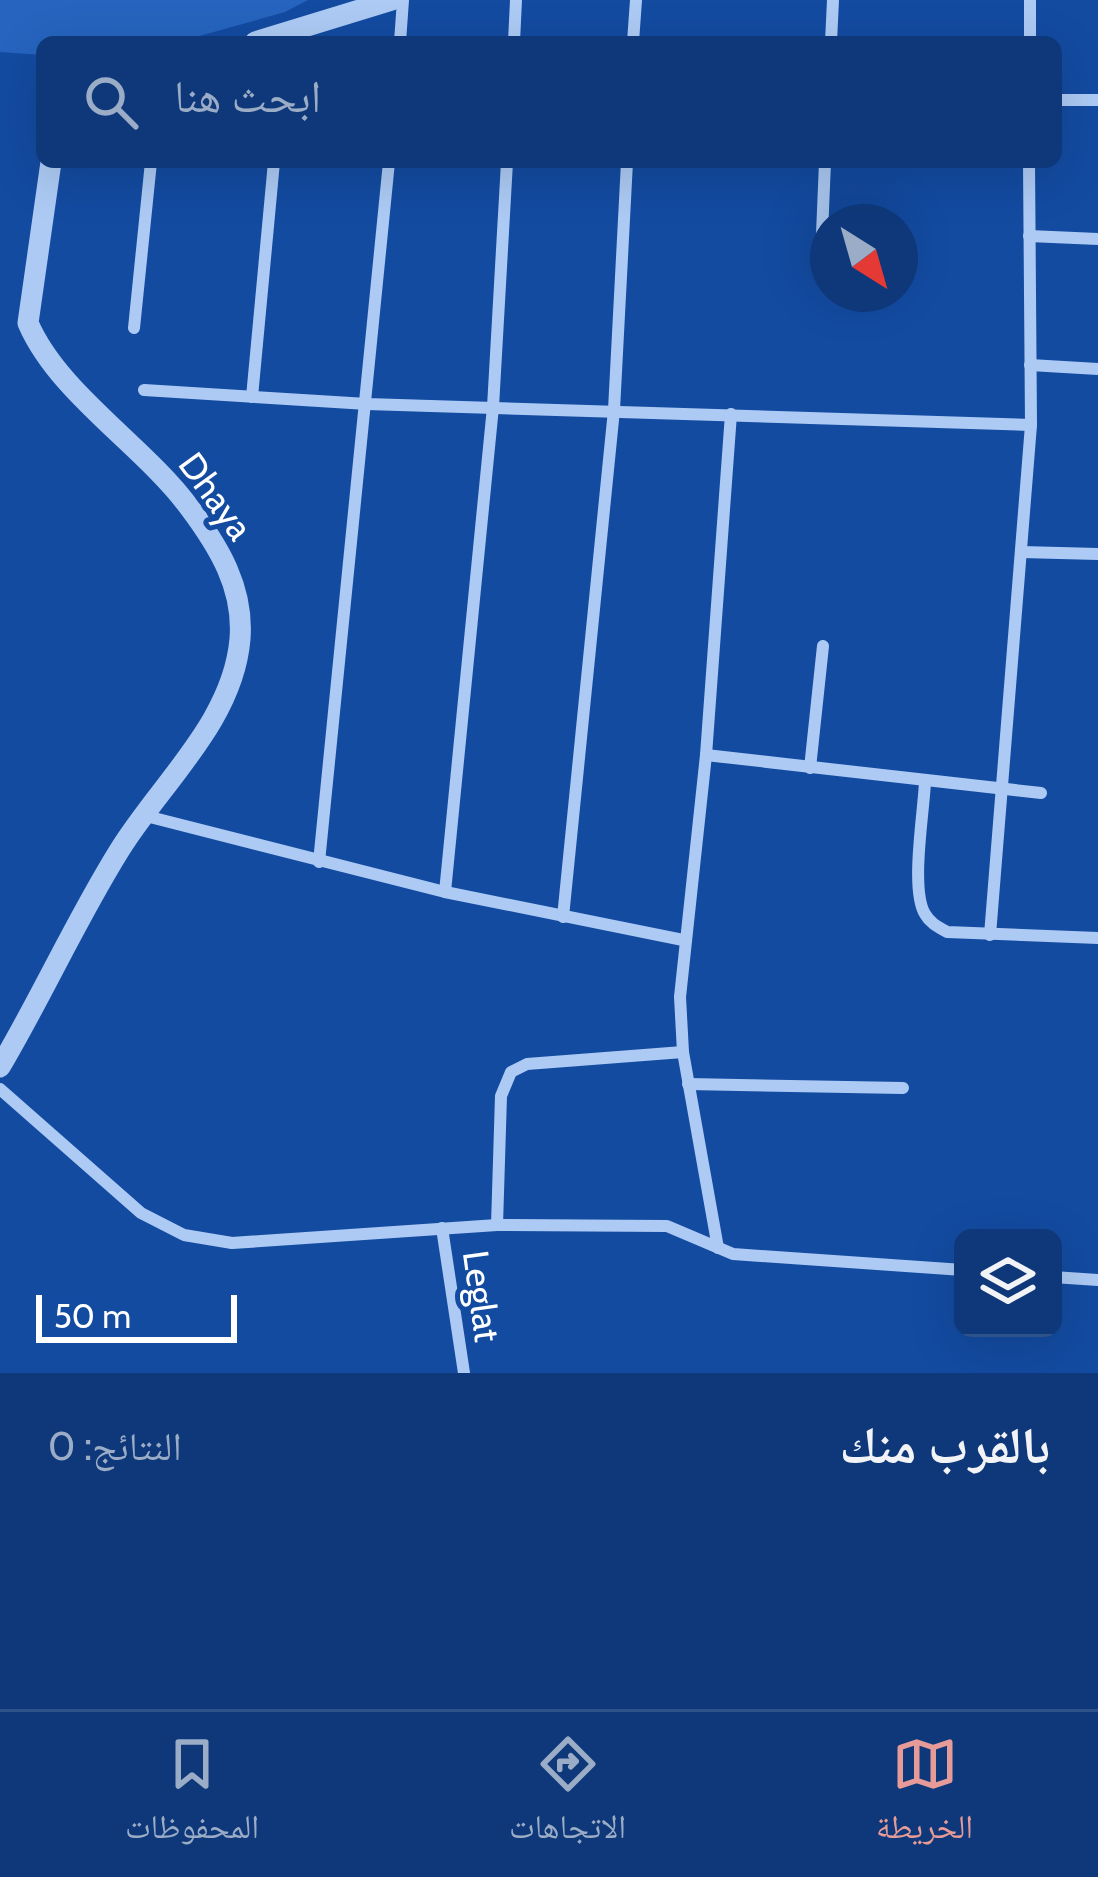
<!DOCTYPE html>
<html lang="ar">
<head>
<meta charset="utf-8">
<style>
  :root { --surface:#0e3879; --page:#173f7e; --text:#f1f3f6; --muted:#9bacc6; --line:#2e528a; --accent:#e69b98 }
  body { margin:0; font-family:Cabin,"Noto Naskh Arabic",sans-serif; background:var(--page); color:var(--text); direction:rtl }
  .controls { position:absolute; right:36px; bottom:36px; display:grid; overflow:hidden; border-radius:18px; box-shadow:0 12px 48px #0002 }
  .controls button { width:108px; height:108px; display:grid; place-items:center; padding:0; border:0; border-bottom:3px solid var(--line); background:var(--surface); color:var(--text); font:60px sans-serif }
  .compass { position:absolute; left:810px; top:204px; width:108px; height:108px; border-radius:50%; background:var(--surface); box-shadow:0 12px 48px #0002; rotate:143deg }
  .scale { position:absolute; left:36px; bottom:30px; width:201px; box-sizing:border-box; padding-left:12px; border:6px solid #fff; border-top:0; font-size:33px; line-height:42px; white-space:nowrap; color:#fff; -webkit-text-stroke:9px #134ba1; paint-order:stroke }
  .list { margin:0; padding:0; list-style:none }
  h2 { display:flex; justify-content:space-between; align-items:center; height:156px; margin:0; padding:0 48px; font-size:51px }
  h2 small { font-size:39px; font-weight:400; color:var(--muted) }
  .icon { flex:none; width:66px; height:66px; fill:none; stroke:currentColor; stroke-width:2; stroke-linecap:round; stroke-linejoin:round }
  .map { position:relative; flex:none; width:1098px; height:1373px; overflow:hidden; direction:ltr }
  .search { position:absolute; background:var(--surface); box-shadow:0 12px 48px #0002; left:36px; right:36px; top:36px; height:132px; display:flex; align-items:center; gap:30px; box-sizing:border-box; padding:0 42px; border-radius:18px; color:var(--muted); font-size:45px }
  .sheet { height:336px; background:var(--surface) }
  nav { display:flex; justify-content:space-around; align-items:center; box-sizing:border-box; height:168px; border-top:3px solid var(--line); background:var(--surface); font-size:33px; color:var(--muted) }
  nav a { display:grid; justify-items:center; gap:6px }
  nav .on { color:var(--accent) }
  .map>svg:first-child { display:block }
  .green { fill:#2664bf }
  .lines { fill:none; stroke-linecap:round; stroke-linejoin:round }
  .minor { stroke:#accaf4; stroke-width:12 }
  .tertiary { stroke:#accaf4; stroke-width:21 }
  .labels { text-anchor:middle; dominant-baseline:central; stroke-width:10; stroke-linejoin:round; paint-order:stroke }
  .street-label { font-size:36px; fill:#fff; stroke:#134ba1 }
</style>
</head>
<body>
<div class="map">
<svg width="1098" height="1373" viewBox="0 0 1098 1373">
  <rect width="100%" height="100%" fill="#134ba1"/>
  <path class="green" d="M0,0H308L285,12L178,42H42V55L0,52Z"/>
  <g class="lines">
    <g class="minor">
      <path d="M400,42L403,0"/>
      <path d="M514,42L516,0"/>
      <path d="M633,42L636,0"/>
      <path d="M831,42L833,0"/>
      <path d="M1030,42V0"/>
      <path d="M1056,100H1098"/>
      <path d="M822,234L825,162"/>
      <path d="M1029,236L1098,239"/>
      <path d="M134,328L151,162"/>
      <path d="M1030,365L1098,369"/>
      <path d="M144,390L367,404L1031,425"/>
      <path d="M252,397L274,162"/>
      <path d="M1021,552L1098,554"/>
      <path d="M706,755L1041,793"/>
      <path d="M810,768L823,646"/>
      <path d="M925,781C924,812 910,889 925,914C930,923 938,927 947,932L1098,938"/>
      <path d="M142,815L445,892L683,940"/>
      <path d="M319,862L389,162"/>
      <path d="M445,892L493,407L507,162"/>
      <path d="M563,917L614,410L627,162"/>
      <path d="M990,935L1031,425L1029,162"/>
      <path d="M688,1084L903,1088"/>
      <path d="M0,1089L141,1213L184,1235L232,1243L497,1225L667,1226L733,1254L963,1270"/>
      <path d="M497,1225L501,1096L511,1072L527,1064L683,1052"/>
      <path d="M442,1228L464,1373"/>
      <path d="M718,1248L683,1052L680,997L706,755L731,414"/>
      <path d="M1053,1277L1098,1280"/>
    </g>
    <g class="tertiary">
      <path d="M255,42L392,0"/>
      <path d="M0,1067C42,996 76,920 119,851C160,784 233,722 240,639C244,588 219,547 189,507C143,445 58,393 28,323L51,162"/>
    </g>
  </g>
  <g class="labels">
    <g class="street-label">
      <text transform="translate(216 496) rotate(54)">Dhaya</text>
      <text transform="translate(482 1296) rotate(82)">Leglat</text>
    </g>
  </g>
</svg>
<div class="controls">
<button><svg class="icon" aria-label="layers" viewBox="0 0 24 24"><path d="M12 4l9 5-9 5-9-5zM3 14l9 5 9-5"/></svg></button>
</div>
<svg class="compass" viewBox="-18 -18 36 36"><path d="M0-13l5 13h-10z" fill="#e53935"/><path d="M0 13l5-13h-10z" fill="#9bacc6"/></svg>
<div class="scale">50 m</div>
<div class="search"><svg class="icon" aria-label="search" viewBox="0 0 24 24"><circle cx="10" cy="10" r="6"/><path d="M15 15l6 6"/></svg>ابحث هنا</div>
</div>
<section class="sheet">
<h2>بالقرب منك<small>النتائج: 0</small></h2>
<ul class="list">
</ul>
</section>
<nav>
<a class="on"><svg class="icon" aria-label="map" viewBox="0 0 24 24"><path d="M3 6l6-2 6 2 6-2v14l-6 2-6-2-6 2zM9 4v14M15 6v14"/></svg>الخريطة</a>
<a><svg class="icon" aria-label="directions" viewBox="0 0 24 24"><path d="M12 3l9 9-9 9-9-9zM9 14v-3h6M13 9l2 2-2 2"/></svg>الاتجاهات</a>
<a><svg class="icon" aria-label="saved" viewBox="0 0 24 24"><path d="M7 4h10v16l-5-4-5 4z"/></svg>المحفوظات</a>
</nav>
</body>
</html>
